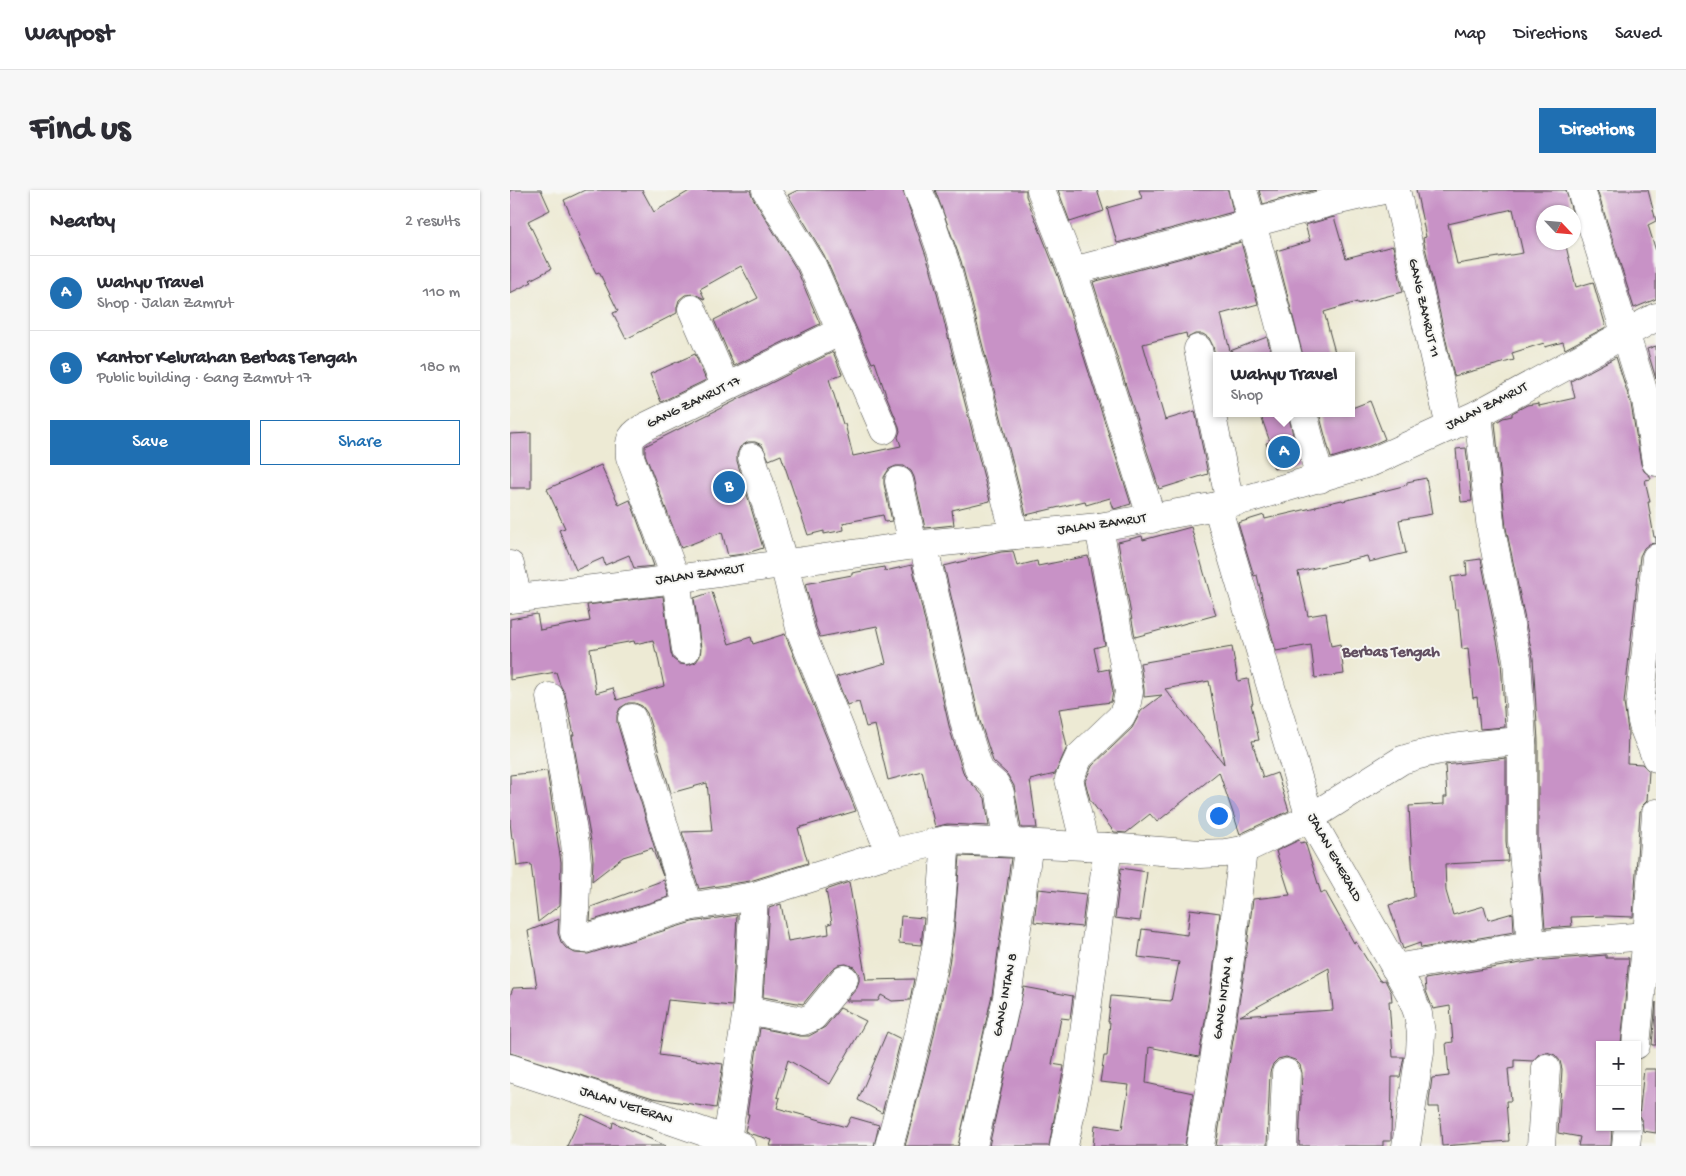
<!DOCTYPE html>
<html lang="en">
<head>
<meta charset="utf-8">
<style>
  :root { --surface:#fff; --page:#f7f7f7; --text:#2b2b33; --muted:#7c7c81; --line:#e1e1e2; --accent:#1f6fb2 }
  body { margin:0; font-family:"Gochi Hand",sans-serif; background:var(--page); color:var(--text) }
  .controls { position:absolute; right:15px; bottom:15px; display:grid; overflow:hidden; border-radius:0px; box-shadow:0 1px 4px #0004 }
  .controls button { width:45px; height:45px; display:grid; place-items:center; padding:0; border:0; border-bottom:1px solid var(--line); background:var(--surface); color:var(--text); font:25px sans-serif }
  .compass { position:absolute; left:1026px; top:15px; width:45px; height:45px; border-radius:50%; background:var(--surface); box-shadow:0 1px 4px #0004; rotate:116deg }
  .you { position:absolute; left:708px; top:625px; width:18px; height:18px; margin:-12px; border:4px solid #fff; border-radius:50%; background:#1a73e8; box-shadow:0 0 0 8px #1a73e833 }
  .badge { display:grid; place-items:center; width:32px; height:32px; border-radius:50%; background:var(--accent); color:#fff; font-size:16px; font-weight:700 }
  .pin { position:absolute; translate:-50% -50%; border:2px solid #fff; box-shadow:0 1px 5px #0006 }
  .popup { position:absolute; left:703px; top:162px; width:142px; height:65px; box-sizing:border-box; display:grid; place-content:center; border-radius:0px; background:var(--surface); filter:drop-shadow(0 1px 4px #0005); font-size:16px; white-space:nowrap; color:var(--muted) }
  .popup b { font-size:19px; color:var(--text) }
  .popup::after { content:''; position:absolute; left:50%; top:100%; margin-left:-10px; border:10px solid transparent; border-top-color:var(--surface) }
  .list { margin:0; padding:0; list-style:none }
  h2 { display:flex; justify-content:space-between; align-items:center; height:65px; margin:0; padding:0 20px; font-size:21px }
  h2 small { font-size:16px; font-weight:400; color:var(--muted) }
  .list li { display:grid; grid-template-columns:32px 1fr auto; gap:15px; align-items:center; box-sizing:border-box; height:75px; padding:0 20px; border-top:1px solid var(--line) }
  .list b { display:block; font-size:19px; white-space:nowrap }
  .list p { margin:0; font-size:16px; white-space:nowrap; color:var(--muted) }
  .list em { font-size:16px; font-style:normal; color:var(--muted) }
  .actions { display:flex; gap:10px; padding:15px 20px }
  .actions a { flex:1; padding:11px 0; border:1px solid var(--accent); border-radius:0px; text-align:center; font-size:18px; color:var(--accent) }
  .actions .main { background:var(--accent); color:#fff }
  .map { position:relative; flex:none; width:1146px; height:956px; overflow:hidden; border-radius:0px }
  header { display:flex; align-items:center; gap:30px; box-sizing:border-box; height:70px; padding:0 25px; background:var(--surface); border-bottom:1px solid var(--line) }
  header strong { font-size:24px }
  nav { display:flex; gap:28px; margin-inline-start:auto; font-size:18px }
  .intro { display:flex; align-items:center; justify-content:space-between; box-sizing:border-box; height:120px; padding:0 30px }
  h1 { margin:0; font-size:35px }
  .button { padding:12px 22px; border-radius:0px; background:var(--accent); color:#fff; font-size:18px; font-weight:700 }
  main { display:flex; gap:30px; padding:0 30px }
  aside { flex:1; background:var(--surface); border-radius:0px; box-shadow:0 1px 4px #0004 }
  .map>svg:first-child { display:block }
  .building { fill:#c892c6; fill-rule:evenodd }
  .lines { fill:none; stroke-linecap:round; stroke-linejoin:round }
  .minor-casing { stroke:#484844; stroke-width:29 }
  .minor { stroke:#fff; stroke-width:28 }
  .labels { text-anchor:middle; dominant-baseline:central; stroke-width:4; stroke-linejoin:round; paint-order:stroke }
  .street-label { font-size:14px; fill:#2b2b2b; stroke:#f6f6f2 }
  .quarter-label { font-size:16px; font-weight:bold; fill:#624f61; stroke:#f6f6f2 }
</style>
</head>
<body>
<header>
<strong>Waypost</strong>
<nav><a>Map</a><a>Directions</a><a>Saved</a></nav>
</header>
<div class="intro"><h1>Find us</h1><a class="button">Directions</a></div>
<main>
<aside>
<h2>Nearby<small>2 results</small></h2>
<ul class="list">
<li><span class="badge">A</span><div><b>Wahyu Travel</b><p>Shop · Jalan Zamrut</p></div><em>110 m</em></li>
<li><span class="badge">B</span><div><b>Kantor Kelurahan Berbas Tengah</b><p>Public building · Gang Zamrut 17</p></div><em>180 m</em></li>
</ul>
<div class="actions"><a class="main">Save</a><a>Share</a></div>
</aside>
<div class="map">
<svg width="1146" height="956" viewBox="0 0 1146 956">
  <rect width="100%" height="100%" fill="#f6f6f2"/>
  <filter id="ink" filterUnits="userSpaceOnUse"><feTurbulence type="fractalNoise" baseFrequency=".02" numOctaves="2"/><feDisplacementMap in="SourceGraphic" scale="10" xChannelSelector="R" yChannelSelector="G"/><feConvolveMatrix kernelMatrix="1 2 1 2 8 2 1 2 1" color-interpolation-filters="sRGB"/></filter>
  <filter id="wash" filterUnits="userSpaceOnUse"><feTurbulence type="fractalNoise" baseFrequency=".0096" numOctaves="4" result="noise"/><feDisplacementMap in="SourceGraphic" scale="20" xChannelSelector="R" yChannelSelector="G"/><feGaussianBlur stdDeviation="1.12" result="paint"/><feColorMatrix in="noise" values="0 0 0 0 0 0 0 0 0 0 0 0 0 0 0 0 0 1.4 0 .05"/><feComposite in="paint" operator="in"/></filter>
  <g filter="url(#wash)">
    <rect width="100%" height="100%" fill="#edead4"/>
    <g id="blocks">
      <g class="building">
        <path d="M0,0H31L40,20L18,31L41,79L20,90L22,92L0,103Z"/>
        <path d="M75,0H132L144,22L181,0H240L243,8L287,80L310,134L224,176L204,130L248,108L231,76L190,99L195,109L184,104L175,105L169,110L167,117V123L116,149L103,123L108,121L89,82L86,83L68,47L70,46L54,10Z"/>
        <path d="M288,0H393L421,80L480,311L442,320L444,335L415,338L404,287L401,281L394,276H386L379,279L374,287V294L382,331L375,332L373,325L333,333L334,340L314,344V341L298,345L271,265L259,270L252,255L245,252H238L230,257L227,264V271L253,358L234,364L218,366L212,342L171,358L135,264V256L323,162L332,184L319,189L333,234H335L343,266L391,256L388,247L390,241L388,234L376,205L365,172L362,173L314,65L278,5Z"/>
        <path d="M425,0H516V6L548,86L621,314L604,319L600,308L576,315L575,311L516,325L451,71Z"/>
        <path d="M548,0H587L594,21L560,32Z"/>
        <path d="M629,0H718L723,22L607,53L597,18L632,8Z"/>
        <path d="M749,0H806L753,14Z"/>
        <path d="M906,0H1056L1062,22H1034V52H1055L1066,97L1083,92L1096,137L1055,159L1053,152L1035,157L1034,153L1002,163L1004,170L944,186L913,48L916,47ZM1003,19L1013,63L947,74L938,34Z"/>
        <path d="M1087,0H1138L1146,31L1138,35L1146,61V109L1124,118Z"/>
        <path d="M824,27L836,68L883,56L893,102L847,114V112L814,122L826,166H793L766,61L800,51L795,35Z"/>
        <path d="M731,52L748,114L711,124L720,161L757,147L762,166H705L703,156L699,148L693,144H685L677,148L676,143L633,154L655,230L685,221L698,284L649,299L583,92Z"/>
        <path d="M1146,156V189L1137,159Z"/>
        <path d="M185,164L196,190L151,212L140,184Z"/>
        <path d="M1106,167L1121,214L1131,274L1134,281L1140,286L1141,289L1135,290L1140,312H1138L1144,347H1146V353L1139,354L1134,358L1130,366L1114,513L1118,541L1117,573L1132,574L1139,581L1137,611L1133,615L1130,622L1123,727L1096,726L1061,727L1062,736L1035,738L1028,650V551L1023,468L996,338L985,233L993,228L1002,226V223L1017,215L1029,213V216L1065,208L1061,191Z"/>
        <path d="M860,211L875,249L857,257L821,268L809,223H842V218Z"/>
        <path d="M750,223H778L789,271L764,279L756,253L760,252Z"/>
        <path d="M21,243V298H0V244Z"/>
        <path d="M956,258L962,311L951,312L946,259Z"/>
        <path d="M91,275L109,315L120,310L144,376L124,378L119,365L95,375L93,368L66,380L49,340L55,338L37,299Z"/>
        <path d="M916,288L922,324L889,330L896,363L859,372L857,366L788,382L798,426L816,423L821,456L830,454L834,484L805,488L801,455L766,461L755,421L747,385L744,386L728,333L754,325L755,329L806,317V316L832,310L833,311L897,295V292Z"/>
        <path d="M681,337L706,425L625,447L608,352L632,346L633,350Z"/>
        <path d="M503,361L507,376L527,371L528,376L578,366L595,455L584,458L589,481L599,479L603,502L601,512L549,519L557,557L545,584L520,590L527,638H511L504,596L497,584L483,571L470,531L434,376L491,362Z"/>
        <path d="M971,369L991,471L995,537L970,539L967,507L963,508L958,458L952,459L948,419H945L941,387L957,385L956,371Z"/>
        <path d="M402,375L440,540L454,585L475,608L479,636L437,634L425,637L412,581L378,590L365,535L356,537L349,512L337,515L326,487L376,473L367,436L310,447L306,437L295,394L342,385V383L374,377L375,381Z"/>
        <path d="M202,402L219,454L241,447L243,454L275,444L346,621L288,638L298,673L240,691L189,699L172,642L202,641L197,593L161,603L137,523L132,516L125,513H118L110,518L107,525V532L153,686L142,658L113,667L82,691L83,670L81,651L62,545H64L55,504L50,495L46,482L0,490V429L27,424L30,440L80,431L77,415L153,406L161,463L163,469L170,474L178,475L186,472L190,466L191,458L184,408ZM143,450L146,463H147L154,496L107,510L103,498L86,503L80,459L124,451L125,454Z"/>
        <path d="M722,457L728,491L738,489L743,514H741L749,550L742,551L753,588L767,583L779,621L730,644L709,582L647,632L640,624L616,643L604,642L580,610L575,591L582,576L622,538L631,521L652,505L634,507V499L630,473ZM699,491L714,574L655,499Z"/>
        <path d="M996,568V651L998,671L935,674L936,701L943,725L974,716L978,730L1003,723L1004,742L911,758L910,753L893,759L879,715L904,707L899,616L934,614V607H937L935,575Z"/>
        <path d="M37,581L51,672L50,715L28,732L21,674L7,676L4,649H2L0,632V585Z"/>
        <path d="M789,650L790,653L795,652L811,703L815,701L844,753L846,752L870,791L875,790L881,802L882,811H879L883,867H894L890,887H882L881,951H873V956H789L792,883L790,875L785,870L776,867L768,869L763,874L760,882L757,956H706L733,788L743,709L780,705L766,661ZM819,778L823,820L730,826Z"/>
        <path d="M450,666L501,668L482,805L448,956H395L421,858L438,781L444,742Z"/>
        <path d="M611,678L637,682L630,731L605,728Z"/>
        <path d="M154,690L159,707L80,731L81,717Z"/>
        <path d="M339,692L356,790L404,789L400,810L382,811L371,805L368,811H336L346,799L349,791V784L344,777L336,774L328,775L322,779L293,814L253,807L259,718L271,714L278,751L319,744L318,734L322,733L316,700Z"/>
        <path d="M528,699L576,704L572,737L524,732Z"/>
        <path d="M680,719L710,723L703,783L689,867L639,857L636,893L683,903L675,956H583L585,935L612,939L619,895L590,892L594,866H597L600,832H598L601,806L661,811L669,772L628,767L632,739L677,745Z"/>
        <path d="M227,725L222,816L158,810L149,865L213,874L206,918L143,908L0,863V806L3,798L27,797L18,741L49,729L48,743L51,752L56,758L65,763L78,764L182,732Z"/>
        <path d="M391,726L414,728L411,755L389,753Z"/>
        <path d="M1096,765V768H1119L1111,855H1090V937H1102L1101,956H1068L1070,947L1048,943L1052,879L1050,871L1045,865L1037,862L1029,864L1023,871L1004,870V878L998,879L1001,911H996L999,951L932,956L929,917H919V911L922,888L939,886L936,853L943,852L940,816L923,819L916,801L915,789L1023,771Z"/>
        <path d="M514,797L563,806L560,829L551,828L542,874L554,876L539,956H479Z"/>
        <path d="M1146,812V855H1142Z"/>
        <path d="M330,818L356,831L320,894L278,870L267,907L270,908L267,918L336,937L341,927L369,935L364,956H260L262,950L241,944L235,941L239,924H237L250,838L290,846H299L315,837Z"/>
        <path d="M377,842L391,849L372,923L348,910Z"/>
        <path d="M1134,879H1146V943L1133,941L1132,931L1129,926Z"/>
        <path d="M72,924L102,938L103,932L156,956H57Z"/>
      </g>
    </g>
  </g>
  <g filter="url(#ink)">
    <use href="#blocks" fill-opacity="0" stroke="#484844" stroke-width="1"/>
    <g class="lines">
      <defs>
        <g id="minor">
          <path d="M256,0L301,73L374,240"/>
          <path d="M408,0L419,26L436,75L505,345"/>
          <path d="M531,0L563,81L642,329"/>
          <path d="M733,0L778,166"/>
          <path d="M886,0L940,237"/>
          <path d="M1071,0L1136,210L1146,272"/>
          <path d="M563,81L829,10L873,0"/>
          <path d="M182,119L216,197"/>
          <path d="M688,159L720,313"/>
          <path d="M793,223L810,289"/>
          <path d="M968,224L981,340L1007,469L1012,551V651L1021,755"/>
          <path d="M242,267L274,374L291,442L380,663"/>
          <path d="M389,291L403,355"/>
          <path d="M707,316L800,628L901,805L908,824L911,843L910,862L896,956"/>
          <path d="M413,354L455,535L469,580L486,595L490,603L497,652"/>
          <path d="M1146,368L1130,515C1130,537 1139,548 1146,568"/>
          <path d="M0,375L8,408"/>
          <path d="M0,409L166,389L413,354L589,337L707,316L741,308L862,272L968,224L1146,127"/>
          <path d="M176,460L166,389L120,267C118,248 121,245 137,236L331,141"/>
          <path d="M40,507L65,653L67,672L64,743L68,748L74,749L178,717L244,706L380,663L436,650L598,657"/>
          <path d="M122,528L178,717"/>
          <path d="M575,656L559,589L569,567L611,527L616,517L619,502L589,337"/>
          <path d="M885,778L1021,755L1137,746L1146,747"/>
          <path d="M237,820L293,831L303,827L334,789"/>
          <path d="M1126,855L1137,746L1146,623"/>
          <path d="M0,878L148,926L217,950L231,956"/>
          <path d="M217,950L237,820L244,706"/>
          <path d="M379,956C398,889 415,821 427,752C432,719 433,684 436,650"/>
          <path d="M463,956L497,808L519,653"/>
          <path d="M554,956L569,882L598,657L690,664L715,663L733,660L800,628L892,570C931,557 971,554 1012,551"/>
          <path d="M690,956L718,785L733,660"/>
          <path d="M773,956L776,883"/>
          <path d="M1031,956L1036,878"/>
          <path d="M1116,956L1118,937"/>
        </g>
      </defs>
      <use href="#minor" class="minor-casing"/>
      <use href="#minor" class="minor"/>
    </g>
  </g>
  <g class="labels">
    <g class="street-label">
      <text transform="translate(913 118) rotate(77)">GANG ZAMRUT 11</text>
      <text transform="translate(184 213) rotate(-26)">GANG ZAMRUT 17</text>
      <text transform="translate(977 217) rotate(-27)">JALAN ZAMRUT</text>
      <text transform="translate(592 335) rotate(-8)">JALAN ZAMRUT</text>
      <text transform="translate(190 385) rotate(-8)">JALAN ZAMRUT</text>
      <text transform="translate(824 668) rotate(61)">JALAN EMERALD</text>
      <text transform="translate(496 805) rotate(-79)">GANG INTAN 8</text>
      <text transform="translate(714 808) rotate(-82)">GANG INTAN 4</text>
      <text transform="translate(116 916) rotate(18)">JALAN VETERAN</text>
    </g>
    <g class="quarter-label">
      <text x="881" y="463">Berbas Tengah</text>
    </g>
  </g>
</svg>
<div class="controls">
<button>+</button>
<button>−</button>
</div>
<svg class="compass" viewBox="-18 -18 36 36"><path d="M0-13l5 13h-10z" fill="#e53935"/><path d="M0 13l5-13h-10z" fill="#7c7c81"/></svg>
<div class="you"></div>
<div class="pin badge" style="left:774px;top:262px">A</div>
<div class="popup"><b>Wahyu Travel</b>Shop</div>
<div class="pin badge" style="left:219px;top:297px">B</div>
</div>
</main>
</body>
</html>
